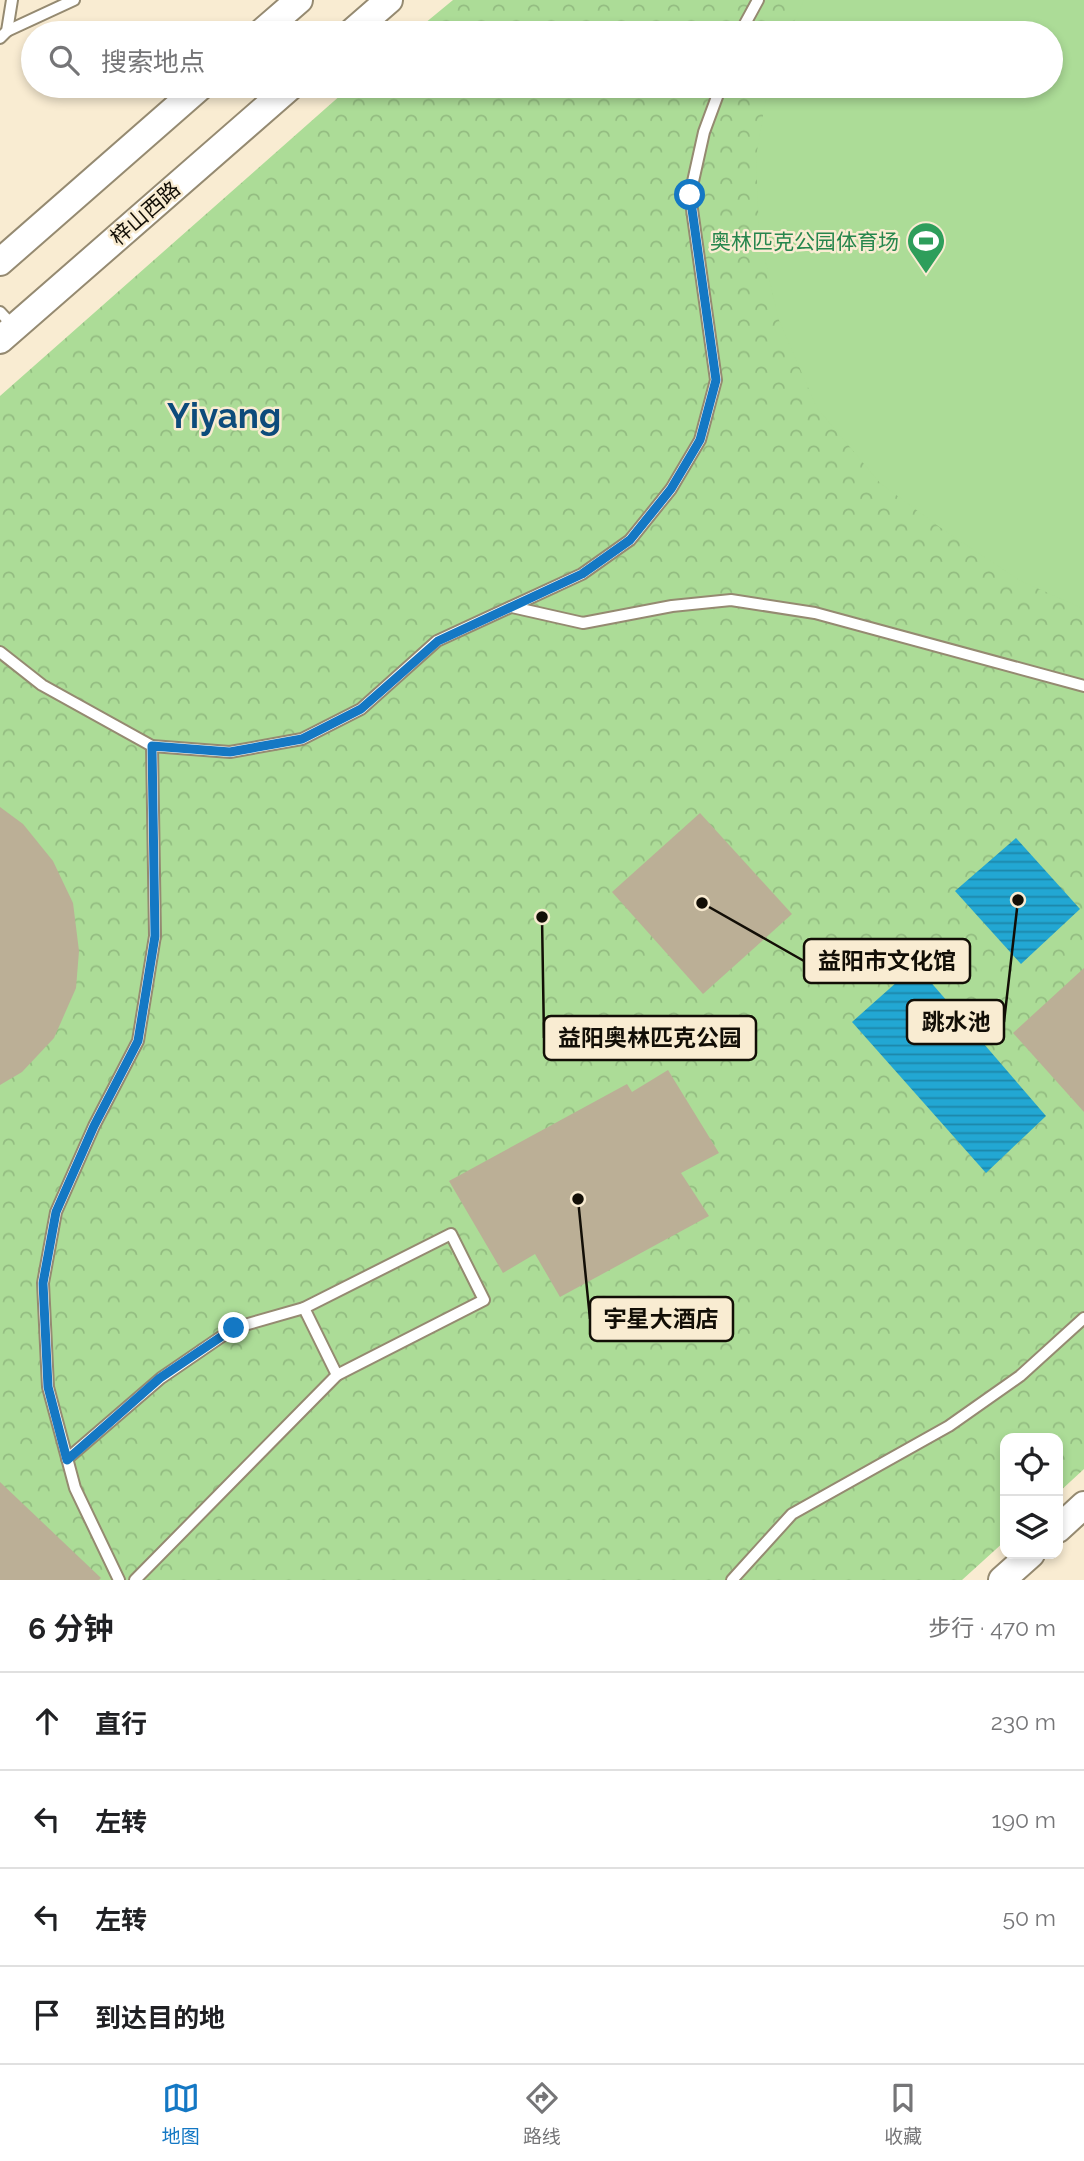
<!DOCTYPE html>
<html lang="zh">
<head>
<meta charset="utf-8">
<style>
  :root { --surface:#fff; --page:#f2f2f2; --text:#202124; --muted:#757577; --line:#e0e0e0; --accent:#1478c4 }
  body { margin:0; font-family:Raleway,"Noto Sans SC",sans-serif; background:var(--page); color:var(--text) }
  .controls { position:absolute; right:21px; bottom:21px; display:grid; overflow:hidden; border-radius:14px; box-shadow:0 4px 10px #0003 }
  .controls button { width:63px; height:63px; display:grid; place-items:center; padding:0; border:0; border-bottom:2px solid var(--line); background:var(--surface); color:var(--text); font:35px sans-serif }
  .stop { position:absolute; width:21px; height:21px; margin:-16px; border:5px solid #1478c4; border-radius:50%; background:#fff }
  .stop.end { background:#1478c4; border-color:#fff; box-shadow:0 2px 7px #0008 }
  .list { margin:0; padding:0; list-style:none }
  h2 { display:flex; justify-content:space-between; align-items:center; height:91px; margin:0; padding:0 28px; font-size:30px }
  h2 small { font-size:23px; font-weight:400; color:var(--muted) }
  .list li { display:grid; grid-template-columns:46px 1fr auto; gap:21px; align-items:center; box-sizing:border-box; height:98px; padding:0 28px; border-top:2px solid var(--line) }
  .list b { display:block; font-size:26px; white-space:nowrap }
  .list em { font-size:23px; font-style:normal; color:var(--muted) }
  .icon { flex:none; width:38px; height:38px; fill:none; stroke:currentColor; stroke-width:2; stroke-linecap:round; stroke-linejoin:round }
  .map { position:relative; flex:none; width:1084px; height:1580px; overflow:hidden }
  .search { position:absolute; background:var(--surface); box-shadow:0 4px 10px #0003; left:21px; right:21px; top:21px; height:77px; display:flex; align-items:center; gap:18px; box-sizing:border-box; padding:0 24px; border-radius:38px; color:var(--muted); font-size:26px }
  .sheet { height:483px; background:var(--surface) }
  nav { display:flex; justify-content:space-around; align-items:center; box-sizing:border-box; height:98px; border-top:2px solid var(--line); background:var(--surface); font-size:19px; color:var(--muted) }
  nav a { display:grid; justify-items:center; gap:4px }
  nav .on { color:var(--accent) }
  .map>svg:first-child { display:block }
  .park { fill:url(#park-crowns) }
  .pitch { fill:#acdc97 }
  .water { fill:url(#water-rules) }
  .building { fill:#bbaf96 }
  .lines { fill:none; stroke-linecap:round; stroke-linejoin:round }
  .service-casing { stroke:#958a71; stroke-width:14 }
  .tertiary-casing { stroke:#958a71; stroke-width:30 }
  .service { stroke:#fff; stroke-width:10 }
  .tertiary { stroke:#fff; stroke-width:26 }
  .route { stroke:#1478c4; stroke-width:9 }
  .labels { text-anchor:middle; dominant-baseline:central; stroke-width:5; stroke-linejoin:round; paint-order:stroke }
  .street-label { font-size:21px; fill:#120e06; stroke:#f9ecd2 }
  .leisure-label { font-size:21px; fill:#27864d; stroke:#f9ecd2; text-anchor:end }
  .town-label { font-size:35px; font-weight:bold; fill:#0d4b7b; stroke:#f9ecd2 }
  .leader { fill:none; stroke:#120e06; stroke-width:2.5 }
  .callout-dot { fill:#120e06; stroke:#f9ecd2; stroke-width:2.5 }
  .callout { fill:#f9ecd2; stroke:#120e06; stroke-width:2.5 }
  .callout-label { font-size:23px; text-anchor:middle; font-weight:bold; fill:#120e06 }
</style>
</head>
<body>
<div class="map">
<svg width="1084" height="1580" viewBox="0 0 1084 1580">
  <defs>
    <pattern id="park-crowns" width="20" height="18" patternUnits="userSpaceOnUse" patternTransform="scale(1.75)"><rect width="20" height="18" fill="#acdc97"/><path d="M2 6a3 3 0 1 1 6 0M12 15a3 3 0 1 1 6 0" fill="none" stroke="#93bc81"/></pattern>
    <pattern id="water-rules" width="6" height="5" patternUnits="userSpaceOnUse" patternTransform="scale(1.75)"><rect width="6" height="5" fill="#22a7d3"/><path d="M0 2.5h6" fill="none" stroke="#1c86a9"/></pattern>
  </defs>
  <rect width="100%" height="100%" fill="#f9ecd2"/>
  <path class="park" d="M453,0H1084V1469L1058,1493V1438H1005V1541L962,1580H0V396L351,86H1051V33H413Z"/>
  <path class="pitch" d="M804,0H1084V609L1019,580L945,531L880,483L817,408L778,318L759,232L756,157L768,86H1051V33H789Z"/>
  <g class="water">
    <path d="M1016,838L1080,909L1021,964L955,891Z"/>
    <path d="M916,965L1046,1116L986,1173L852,1022Z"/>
  </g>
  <g class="building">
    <path d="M0,807L23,824L53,861L73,903L79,951L76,988L54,1038L22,1072L0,1085Z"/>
    <path d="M700,813L792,914L703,994L612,892Z"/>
    <path d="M1084,968V1112L1013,1033Z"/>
    <path d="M668,1070L719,1153L681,1173L709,1216L560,1297L535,1254L503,1273L449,1181L627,1084L632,1092Z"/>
    <path d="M0,1482L101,1578L99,1580H0Z"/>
  </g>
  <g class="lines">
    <defs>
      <g id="service">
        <path d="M7,31L74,0"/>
        <path d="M740,33L758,0"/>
        <path d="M0,38L7,31L12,0"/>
        <path d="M0,312L14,327"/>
        <path d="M512,607L583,623L672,606L731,600L815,613L1084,686"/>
        <path d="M0,652L42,685L152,746L230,752L302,739L361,709L437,641L582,574L630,540L671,489L700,440L716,380L690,195L704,132L721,86"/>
        <path d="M304,1308L337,1375"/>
        <path d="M67,1459L161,1378L234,1328L304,1308L451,1234L484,1300L337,1375L135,1580"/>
        <path d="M119,1580L75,1488L48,1387L43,1283L56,1212L94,1126L138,1041L155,936L152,746"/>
        <path d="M732,1580L792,1514L949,1426L1020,1376L1084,1318"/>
      </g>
      <g id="tertiary">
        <path d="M261,33L299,0"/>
        <path d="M351,33L389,0"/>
        <path d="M0,262L201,86"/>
        <path d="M0,340L291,86"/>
        <path d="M1058,1529L1084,1505"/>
        <path d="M1002,1580L1031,1554"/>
      </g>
    </defs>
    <use href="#service" class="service-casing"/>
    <use href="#tertiary" class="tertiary-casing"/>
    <use href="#service" class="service"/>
    <use href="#tertiary" class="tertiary"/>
  </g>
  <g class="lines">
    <path class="route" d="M234,1328L160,1378L67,1460L48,1387L43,1283L56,1212L94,1126L138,1041L155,936L152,746L230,752L302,739L361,709L438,641L582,574L630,540L671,489L700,440L716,380L690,195"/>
  </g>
  <defs>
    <symbol id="stadium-pin" viewBox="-11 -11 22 30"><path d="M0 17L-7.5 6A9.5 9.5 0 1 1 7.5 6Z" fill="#2e9e5b" stroke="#f9ecd2"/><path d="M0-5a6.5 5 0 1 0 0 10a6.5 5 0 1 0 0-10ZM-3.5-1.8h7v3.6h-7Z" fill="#fff"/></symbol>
  </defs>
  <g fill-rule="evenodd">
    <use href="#stadium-pin" x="904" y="219" width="44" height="60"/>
  </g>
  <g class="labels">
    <g class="street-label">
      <text transform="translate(145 213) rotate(-41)">梓山西路</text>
    </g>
    <g class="leisure-label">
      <text x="899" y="241">奥林匹克公园体育场</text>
    </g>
    <g class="town-label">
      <text x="224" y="415">Yiyang</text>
    </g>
  </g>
  <path class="leader" d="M702 903L804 961M1018 900L1004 1022M542 917L544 1038M578 1199L590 1319"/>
  <g class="callout-dot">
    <circle cx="702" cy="903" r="7"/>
    <circle cx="1018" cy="900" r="7"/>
    <circle cx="542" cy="917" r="7"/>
    <circle cx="578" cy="1199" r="7"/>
  </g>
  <g class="callout">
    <rect x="804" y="939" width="166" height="44" rx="7"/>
    <rect x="907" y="1000" width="97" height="44" rx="7"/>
    <rect x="544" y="1016" width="212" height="44" rx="7"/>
    <rect x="590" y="1297" width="143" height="44" rx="7"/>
  </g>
  <g class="callout-label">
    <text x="887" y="969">益阳市文化馆</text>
    <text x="956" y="1030">跳水池</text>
    <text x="650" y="1046">益阳奥林匹克公园</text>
    <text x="661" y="1327">宇星大酒店</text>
  </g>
</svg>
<div class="controls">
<button><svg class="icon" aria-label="locate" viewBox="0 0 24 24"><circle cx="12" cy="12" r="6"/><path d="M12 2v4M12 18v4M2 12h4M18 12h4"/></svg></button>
<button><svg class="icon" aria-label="layers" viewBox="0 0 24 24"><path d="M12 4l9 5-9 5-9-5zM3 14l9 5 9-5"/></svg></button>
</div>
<div class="stop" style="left:690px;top:195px"></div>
<div class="stop end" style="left:234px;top:1328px"></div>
<div class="search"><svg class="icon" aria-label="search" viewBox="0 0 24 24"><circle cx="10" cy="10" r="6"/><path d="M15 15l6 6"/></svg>搜索地点</div>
</div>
<section class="sheet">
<h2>6 分钟<small>步行 · 470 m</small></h2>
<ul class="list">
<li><svg class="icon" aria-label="ahead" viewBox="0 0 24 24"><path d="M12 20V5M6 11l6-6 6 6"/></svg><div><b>直行</b></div><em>230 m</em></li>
<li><svg class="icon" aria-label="left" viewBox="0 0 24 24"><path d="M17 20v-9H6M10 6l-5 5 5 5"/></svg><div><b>左转</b></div><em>190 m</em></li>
<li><svg class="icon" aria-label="left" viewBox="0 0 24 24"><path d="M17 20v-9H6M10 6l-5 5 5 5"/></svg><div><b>左转</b></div><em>50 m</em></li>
<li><svg class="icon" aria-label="arrive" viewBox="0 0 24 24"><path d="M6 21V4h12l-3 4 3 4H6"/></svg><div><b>到达目的地</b></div></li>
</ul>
</section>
<nav>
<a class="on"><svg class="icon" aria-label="map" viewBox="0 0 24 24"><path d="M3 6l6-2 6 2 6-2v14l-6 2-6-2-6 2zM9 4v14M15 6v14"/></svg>地图</a>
<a><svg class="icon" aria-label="directions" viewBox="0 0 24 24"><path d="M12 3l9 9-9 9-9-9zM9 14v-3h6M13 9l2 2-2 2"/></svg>路线</a>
<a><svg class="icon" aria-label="saved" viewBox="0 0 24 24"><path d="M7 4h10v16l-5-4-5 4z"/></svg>收藏</a>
</nav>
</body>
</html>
